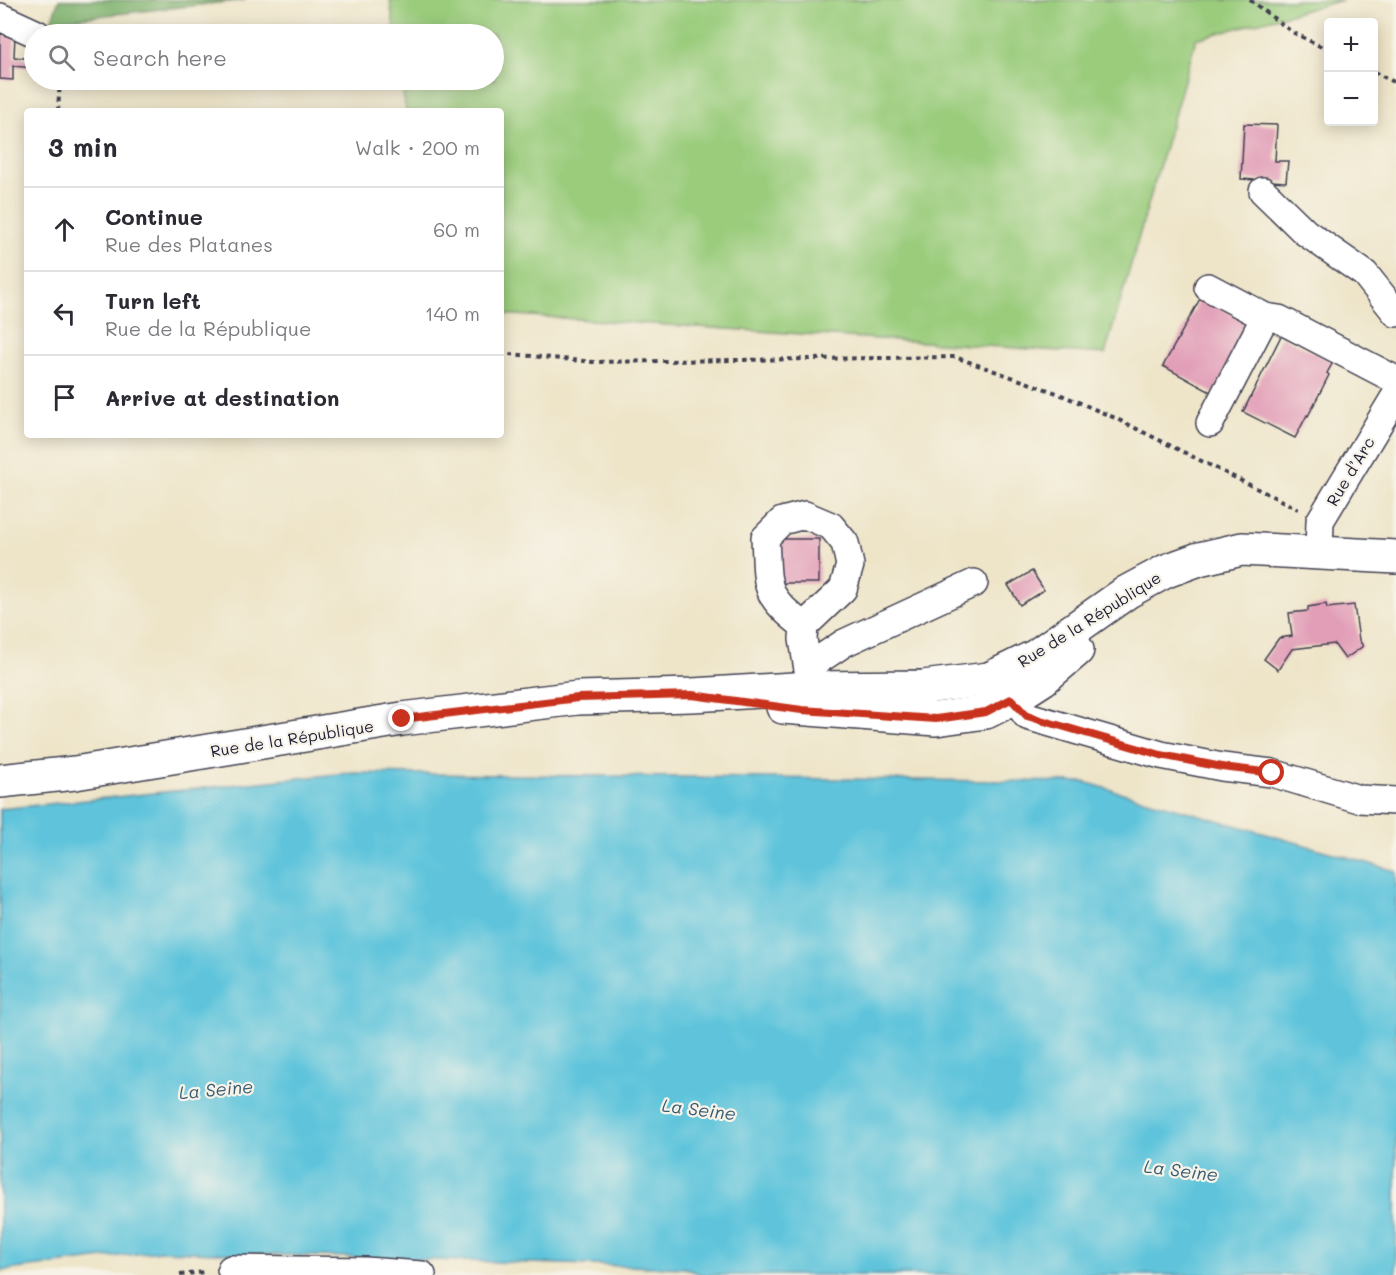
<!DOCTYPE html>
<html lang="en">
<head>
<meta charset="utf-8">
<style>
  :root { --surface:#fff; --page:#f7f7f7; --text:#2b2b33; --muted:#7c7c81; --line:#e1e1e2 }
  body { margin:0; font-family:Mali,sans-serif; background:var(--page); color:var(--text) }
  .controls { position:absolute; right:18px; top:18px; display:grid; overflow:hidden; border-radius:6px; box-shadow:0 3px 15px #0003 }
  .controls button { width:54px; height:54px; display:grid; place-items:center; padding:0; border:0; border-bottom:2px solid var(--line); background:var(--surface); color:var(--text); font:30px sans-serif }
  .stop { position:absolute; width:18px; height:18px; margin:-14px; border:4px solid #c8321e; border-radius:50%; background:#fff }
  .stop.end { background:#c8321e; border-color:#fff; box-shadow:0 2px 6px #0008 }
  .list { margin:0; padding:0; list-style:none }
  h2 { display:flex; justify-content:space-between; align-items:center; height:78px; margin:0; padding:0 24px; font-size:26px }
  h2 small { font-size:20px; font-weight:400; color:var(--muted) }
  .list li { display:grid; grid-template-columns:39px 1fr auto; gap:18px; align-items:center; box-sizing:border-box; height:84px; padding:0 24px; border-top:2px solid var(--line) }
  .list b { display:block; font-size:22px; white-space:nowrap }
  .list p { margin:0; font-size:20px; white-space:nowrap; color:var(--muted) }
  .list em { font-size:20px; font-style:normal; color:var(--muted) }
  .icon { flex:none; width:33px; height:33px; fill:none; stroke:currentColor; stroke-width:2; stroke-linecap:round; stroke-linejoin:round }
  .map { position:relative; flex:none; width:1396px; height:1275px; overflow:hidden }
  .search { position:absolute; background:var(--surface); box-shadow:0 3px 15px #0003; left:24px; top:24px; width:480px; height:66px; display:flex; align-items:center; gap:15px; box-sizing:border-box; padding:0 21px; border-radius:33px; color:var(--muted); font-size:22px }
  .panel { position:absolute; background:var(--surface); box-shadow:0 3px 15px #0003; left:24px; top:108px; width:480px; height:330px; border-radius:6px }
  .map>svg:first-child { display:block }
  .green { fill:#9acc7b; stroke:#5e775b; stroke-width:1.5 }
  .forest { fill:#7bb06b; stroke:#4e6953; stroke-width:1.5 }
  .water { fill:#5ec4db; stroke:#40738b; stroke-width:1.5 }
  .building { fill:#e29eb7 }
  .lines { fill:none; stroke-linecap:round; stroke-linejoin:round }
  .minor-casing { stroke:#413f50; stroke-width:30 }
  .major-casing { stroke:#413f50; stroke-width:36 }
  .path { stroke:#413f50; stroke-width:4; stroke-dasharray:4.5 4.5; stroke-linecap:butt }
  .minor { stroke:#fff; stroke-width:27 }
  .major { stroke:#fff; stroke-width:33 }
  .route { stroke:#c8321e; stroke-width:8 }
  .labels { text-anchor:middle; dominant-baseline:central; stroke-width:4.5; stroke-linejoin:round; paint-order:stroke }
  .street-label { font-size:16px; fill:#22223b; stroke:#f7f3e8 }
  .water-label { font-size:18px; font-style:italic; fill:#375b73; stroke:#f7f3e8 }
</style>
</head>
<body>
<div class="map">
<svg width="1396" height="1275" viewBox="0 0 1396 1275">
  <rect width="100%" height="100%" fill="#f7f3e8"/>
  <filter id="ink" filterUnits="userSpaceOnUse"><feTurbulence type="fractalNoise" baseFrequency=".0167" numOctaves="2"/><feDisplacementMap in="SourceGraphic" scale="12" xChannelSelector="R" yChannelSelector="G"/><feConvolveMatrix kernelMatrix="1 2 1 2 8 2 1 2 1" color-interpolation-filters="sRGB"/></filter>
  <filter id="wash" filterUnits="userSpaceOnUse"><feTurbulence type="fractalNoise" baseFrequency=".008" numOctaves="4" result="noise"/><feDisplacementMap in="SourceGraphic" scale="24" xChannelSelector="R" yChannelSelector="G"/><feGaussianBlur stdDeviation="1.35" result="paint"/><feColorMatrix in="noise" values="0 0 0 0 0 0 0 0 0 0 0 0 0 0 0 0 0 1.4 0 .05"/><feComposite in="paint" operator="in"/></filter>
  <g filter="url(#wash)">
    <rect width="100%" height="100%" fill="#eee5c9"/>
    <path class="green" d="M390,0H1343L1196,39L1105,354L501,314V111H406L401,80H494V34H395Z"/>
    <path class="forest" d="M59,0H245L51,21Z"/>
    <path class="water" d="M348,773L1084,782L1396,871V1275H702L685,1268L160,1251L0,1271V809Z"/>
    <g id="blocks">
      <g class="building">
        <path d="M0,34L15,35L14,57L34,59V68L13,66V80L0,79Z"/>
        <path d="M1244,124L1277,125L1275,161H1288L1286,182L1241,179Z"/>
        <path d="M1201,297L1252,325L1214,394L1163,366Z"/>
        <path d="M1281,336L1333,362L1327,373L1329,375L1308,416L1307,415L1295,438L1243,412Z"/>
        <rect x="779" y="539" width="40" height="44"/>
        <path d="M1032,571L1044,590L1020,605L1008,585Z"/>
        <path d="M1326,604L1327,608L1354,605L1359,640L1363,646L1345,659L1334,644L1292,649L1278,670L1264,659L1279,638L1292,636L1289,613L1308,611V607Z"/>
      </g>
    </g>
  </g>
  <g filter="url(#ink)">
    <use href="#blocks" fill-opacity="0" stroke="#413f50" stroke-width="1.5"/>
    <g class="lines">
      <defs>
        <g id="minor">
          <path d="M0,17L37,34"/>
          <path d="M1263,191L1305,232L1365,274L1396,313"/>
          <path d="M1208,287L1265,317L1279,319L1396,380"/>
          <path d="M1210,423L1265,317"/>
          <path d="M1319,553L1320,521L1396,395"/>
          <path d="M804,626C762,595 768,586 765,538L782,521L805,515L831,526L845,543L850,565L843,589L804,626L803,639L811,688"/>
          <path d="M808,667L844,643L974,583"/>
          <path d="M998,686L1020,706L1027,716L1161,755L1222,767L1272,773L1359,799L1396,801"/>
          <path d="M231,1269L365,1271L422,1275"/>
        </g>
        <g id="major">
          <path d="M783,707L936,719L986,712L1012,699L1043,679L1077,650"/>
          <path d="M0,781L75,773L402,719L578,698L692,695L811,688L923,687L989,679L1036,656L1127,592L1166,571L1199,559L1242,549L1396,557"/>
        </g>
      </defs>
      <use href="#minor" class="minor-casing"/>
      <use href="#major" class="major-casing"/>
      <g class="path">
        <path d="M1250,0L1292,32L1328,50"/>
        <path d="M1374,72L1396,83"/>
        <path d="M58,111L60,80"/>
        <path d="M501,351L510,354L593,362L955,357L1057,393L1115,418L1298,509"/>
        <path d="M180,1275L204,1272"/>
      </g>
      <use href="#minor" class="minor"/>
      <use href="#major" class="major"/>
    </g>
  </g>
  <g class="lines" filter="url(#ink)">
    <path class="route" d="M402,719L578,698L692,695L802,710L936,719L986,712L1011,699L1027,716L1161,755L1222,767L1272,773"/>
  </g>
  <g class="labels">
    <g class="street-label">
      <text transform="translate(1350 471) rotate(-59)">Rue d’Arc</text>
      <text transform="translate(1089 619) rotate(-32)">Rue de la République</text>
      <text transform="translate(292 738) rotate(-9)">Rue de la République</text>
    </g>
    <g class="water-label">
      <text transform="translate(216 1089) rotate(-5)">La Seine</text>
      <text transform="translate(699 1109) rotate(7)">La Seine</text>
      <text transform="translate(1181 1170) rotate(7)">La Seine</text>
    </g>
  </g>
</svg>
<div class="controls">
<button>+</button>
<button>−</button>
</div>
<div class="stop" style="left:1272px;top:773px"></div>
<div class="stop end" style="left:402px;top:719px"></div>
<div class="search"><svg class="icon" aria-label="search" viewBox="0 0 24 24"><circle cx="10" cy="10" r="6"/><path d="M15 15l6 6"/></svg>Search here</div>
<section class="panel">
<h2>3 min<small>Walk · 200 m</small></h2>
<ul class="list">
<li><svg class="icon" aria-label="ahead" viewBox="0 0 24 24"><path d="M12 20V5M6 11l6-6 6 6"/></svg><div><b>Continue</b><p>Rue des Platanes</p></div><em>60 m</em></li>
<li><svg class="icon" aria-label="left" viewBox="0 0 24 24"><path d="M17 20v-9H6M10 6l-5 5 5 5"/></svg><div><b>Turn left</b><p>Rue de la République</p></div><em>140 m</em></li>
<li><svg class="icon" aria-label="arrive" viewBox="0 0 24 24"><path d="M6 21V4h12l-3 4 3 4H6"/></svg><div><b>Arrive at destination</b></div></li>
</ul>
</section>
</div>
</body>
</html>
